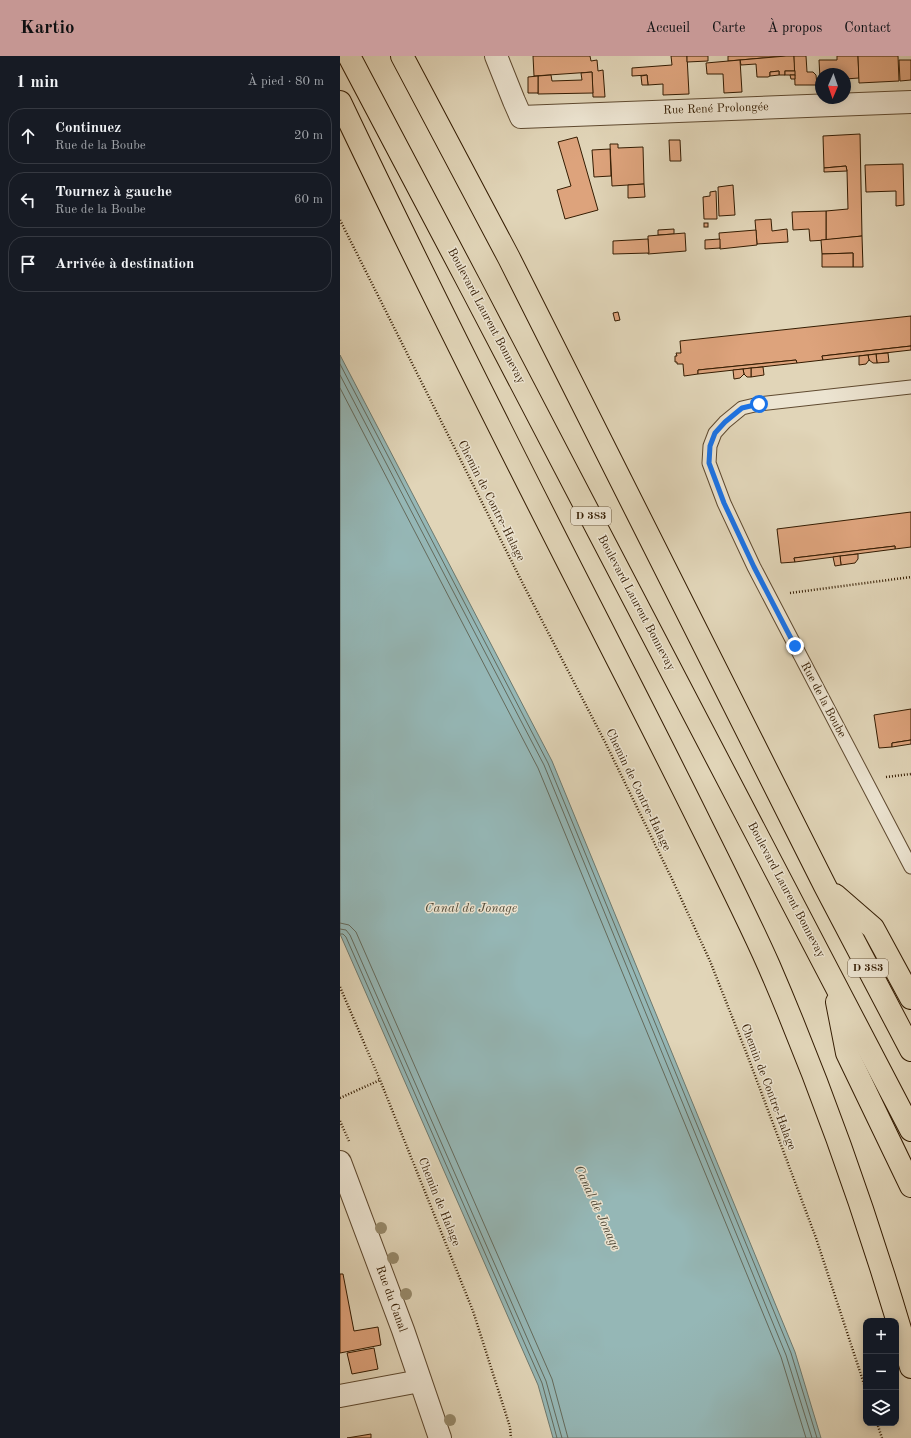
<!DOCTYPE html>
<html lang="fr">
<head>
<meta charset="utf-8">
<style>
  :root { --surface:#171b24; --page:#20242c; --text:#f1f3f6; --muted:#9ea1a6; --line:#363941; --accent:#c59692 }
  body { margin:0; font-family:"Old Standard TT",serif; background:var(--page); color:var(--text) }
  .controls { position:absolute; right:12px; bottom:12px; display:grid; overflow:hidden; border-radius:8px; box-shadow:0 2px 10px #0003 }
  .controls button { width:36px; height:36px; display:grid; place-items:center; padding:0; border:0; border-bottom:1px solid var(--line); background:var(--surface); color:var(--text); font:20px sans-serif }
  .compass { position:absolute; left:475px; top:12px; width:36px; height:36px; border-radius:50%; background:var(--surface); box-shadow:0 2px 10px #0003; rotate:182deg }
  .stop { position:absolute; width:12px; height:12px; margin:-9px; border:3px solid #1a73e8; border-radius:50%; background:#fff }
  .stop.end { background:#1a73e8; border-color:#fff; box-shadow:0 1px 4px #0008 }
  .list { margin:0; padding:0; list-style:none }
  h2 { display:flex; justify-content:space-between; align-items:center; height:52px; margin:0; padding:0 16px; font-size:17px }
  h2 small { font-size:13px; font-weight:400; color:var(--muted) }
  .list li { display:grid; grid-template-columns:26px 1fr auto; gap:12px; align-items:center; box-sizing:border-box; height:56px; margin:0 8px 8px; padding:0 8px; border:1px solid var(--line); border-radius:16px }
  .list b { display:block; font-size:15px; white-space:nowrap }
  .list p { margin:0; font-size:13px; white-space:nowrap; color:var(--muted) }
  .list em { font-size:13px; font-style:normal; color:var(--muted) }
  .icon { flex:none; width:22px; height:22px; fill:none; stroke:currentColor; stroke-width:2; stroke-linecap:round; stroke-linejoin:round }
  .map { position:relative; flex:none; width:571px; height:1382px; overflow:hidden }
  header { display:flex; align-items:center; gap:24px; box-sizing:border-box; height:56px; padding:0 20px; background:var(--accent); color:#111 }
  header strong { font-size:19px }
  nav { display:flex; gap:22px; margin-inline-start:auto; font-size:14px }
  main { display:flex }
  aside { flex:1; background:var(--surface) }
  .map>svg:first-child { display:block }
  .water { fill:#95b7b6; stroke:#6e796e }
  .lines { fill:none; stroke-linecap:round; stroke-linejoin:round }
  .shore { stroke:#646a5c; stroke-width:1 }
  .building { fill:#dda37c; stroke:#341c02 }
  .lane-casing { stroke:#5f4a30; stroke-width:15 }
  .street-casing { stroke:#5f4a30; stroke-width:24 }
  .highway-casing { stroke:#341c02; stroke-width:24 }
  .path { stroke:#341c02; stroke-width:2.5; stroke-dasharray:1 2; stroke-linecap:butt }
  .lane { stroke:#ece4d1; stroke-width:13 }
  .street { stroke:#ece4d1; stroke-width:22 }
  .highway { stroke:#e1d5b8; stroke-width:22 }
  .tree { fill:#978a6b }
  .route { stroke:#1a73e8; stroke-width:5 }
  .labels { text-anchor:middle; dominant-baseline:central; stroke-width:3; stroke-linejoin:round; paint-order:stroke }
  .shield { fill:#ece4d1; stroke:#6b5840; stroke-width:1 }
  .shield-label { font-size:11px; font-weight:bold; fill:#341c02 }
  .street-label { font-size:12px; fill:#341c02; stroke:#ece4d1 }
  .water-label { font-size:13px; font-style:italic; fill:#514a38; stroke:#ece4d1 }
</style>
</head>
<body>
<header>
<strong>Kartio</strong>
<nav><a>Accueil</a><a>Carte</a><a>À propos</a><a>Contact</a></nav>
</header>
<main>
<aside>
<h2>1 min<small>À pied · 80 m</small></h2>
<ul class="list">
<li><svg class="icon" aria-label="ahead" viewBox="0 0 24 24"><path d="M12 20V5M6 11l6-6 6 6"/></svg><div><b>Continuez</b><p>Rue de la Boube</p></div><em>20 m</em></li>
<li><svg class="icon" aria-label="left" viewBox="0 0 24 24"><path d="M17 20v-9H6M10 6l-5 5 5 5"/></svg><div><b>Tournez à gauche</b><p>Rue de la Boube</p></div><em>60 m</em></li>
<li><svg class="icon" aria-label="arrive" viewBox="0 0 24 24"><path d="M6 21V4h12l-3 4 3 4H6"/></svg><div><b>Arrivée à destination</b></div></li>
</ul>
</aside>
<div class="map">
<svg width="571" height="1382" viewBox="0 0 571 1382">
  <rect width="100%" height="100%" fill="#e1d5b8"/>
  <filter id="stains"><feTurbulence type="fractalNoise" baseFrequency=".005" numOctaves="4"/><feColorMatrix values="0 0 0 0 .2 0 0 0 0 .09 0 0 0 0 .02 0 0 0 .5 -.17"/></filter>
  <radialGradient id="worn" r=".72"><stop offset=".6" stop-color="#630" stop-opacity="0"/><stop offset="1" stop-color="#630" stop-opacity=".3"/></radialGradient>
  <path class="water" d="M0,299L212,705L455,1296L481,1382H213L198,1329L0,878Z"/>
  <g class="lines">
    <g class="shore">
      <path d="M0,308L208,707L451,1297L477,1382"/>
      <path d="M0,319L204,709L446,1299L472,1382"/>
      <path d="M0,332L198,712L441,1301L466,1382"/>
      <path d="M0,867L9,869L16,876L212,1323L228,1382"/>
      <path d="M0,873L6,874L10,879L206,1325L222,1382"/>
      <path d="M0,878H3L6,881L202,1327L217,1382"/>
    </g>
  </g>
  <g class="building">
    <path d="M193,0H250L251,5L257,4L258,15L263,14L265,41H253L252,16L194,20Z"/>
    <path d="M331,0H347L349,38L323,39V28L308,29L307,19L292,20V12L332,9Z"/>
    <path d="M347,0H368V5L347,6Z"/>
    <path d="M388,0H446L388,5Z"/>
    <path d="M446,0H454L455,15H445V19H439V15L430,16V20L428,21H417L416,8L401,9L400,4Z"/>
    <path d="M454,0H466L467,16H473L476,19L477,29H455Z"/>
    <path d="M497,0H518L519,22L505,23V18H481V23H480L479,4H497Z"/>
    <path d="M518,0H558L559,25L519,27Z"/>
    <path d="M400,4L402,36L384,37L383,18H367L366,7Z"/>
    <path d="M559,4H571V24L560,25Z"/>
    <path d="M439,15V19L430,20V16Z"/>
    <rect x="445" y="15" width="10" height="4"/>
    <path d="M252,16L253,37L198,38V20L211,19L212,25L242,24L241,17Z"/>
    <path d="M307,19L308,29H302L301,20Z"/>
    <path d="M450,19H455V23H451Z"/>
    <path d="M198,20V37H188V21Z"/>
    <path d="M520,78L522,180L486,184V155L508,153L507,115L506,110L484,112L483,80Z"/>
    <path d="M237,81L258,154L225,163L217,134L231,130L218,86Z"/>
    <path d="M329,84H340L341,105H330Z"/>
    <path d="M270,88H278V92L303,91L304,128L272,130Z"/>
    <path d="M270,93L271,120L254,121L252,94Z"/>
    <path d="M563,108L564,149L556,150V135L526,136L525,109Z"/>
    <path d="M506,110L507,115L484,116V112Z"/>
    <path d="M304,128L305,141L288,142V129Z"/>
    <path d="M393,129L395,159L379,160L378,131Z"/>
    <path d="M376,135L377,163H364L363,141L370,140V136Z"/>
    <path d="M486,155V184L470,185L469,173L453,174L452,156Z"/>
    <path d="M431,163L432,175L447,173L448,186L417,188L415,164Z"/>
    <rect x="364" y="167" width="4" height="4"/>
    <path d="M334,173V178L318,179V174Z"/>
    <path d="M416,174L417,189L380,193L379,177Z"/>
    <path d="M345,177L346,195L308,198V180Z"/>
    <path d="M522,180L523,211H513V197L482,198L481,184Z"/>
    <path d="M308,183L309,197L273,198V185Z"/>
    <path d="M380,183V192L365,193V184Z"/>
    <path d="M513,197V211H482V198Z"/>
    <path d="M278,256L280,264L275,265L273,257Z"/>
    <path d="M571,260V290L482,300L483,304L457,307L456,304L358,314V318L344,320L343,308H337V306H335V300H337L336,297H341L340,285Z"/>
    <path d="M571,290V294L483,304L482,300Z"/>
    <path d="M548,297L549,306L537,307L536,298Z"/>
    <path d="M536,298L537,307H533L529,304L528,299Z"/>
    <path d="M528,299L529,304L526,308L519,309V300Z"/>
    <path d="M456,304L457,307L358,318V314Z"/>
    <path d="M423,311L424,319L411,321V312Z"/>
    <path d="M411,312V321H407L404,318L403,313Z"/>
    <path d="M403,313L404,318L400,322L394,323L393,314Z"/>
    <path d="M571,456V491L555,493V490L454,502L455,506L441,507L437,473Z"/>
    <path d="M555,490V493L455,506L454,502Z"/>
    <path d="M518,498V503L515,507L501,509L500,500Z"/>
    <path d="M500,500L501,509L495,510L493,501Z"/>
    <path d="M571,653V684L552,687V691L539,692L534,659Z"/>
    <path d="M571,684V688L552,691V687Z"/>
    <path d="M0,1218H3L14,1275L38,1271L41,1289L0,1297Z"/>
    <path d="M34,1292L38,1313L12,1318L7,1297Z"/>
    <path d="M31,1378V1382H7Z"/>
  </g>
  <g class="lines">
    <defs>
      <path id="lane" d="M571,331L419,348L402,352L385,366L375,377L370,390L369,407L384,447L414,511L571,811"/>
      <g id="street">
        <path d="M156,0L174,45L181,61L571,46"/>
        <path d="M0,1106L63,1274L100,1382"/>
        <path d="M0,1340L80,1325"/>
      </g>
      <g id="highway">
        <path d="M9,0L134,237L571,1074"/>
        <path d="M62,0L169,202L485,830L571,994"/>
        <path d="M0,46C84,223 172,397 261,571C295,638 329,704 362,771C385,817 408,863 429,910C485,1040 532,1174 571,1311"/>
        <path d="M495,839L533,872L571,942"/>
        <path d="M497,946L507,997L571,1130"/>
      </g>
    </defs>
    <use href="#lane" class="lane-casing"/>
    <use href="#street" class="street-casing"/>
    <use href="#highway" class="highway-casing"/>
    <g class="path">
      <path d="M0,164L184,530L265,686L333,825L370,905L408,1001L476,1182L526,1334"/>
      <path d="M450,537L571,521"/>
      <path d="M546,721L571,718"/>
      <path d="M0,931L40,1024L133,1255L170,1371L171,1382"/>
      <path d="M0,1042L40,1024"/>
      <path d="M0,1065L9,1085"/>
      <path d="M537,1367L542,1382"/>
    </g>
    <use href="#lane" class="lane"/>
    <use href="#street" class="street"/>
    <use href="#highway" class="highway"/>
  </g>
  <g class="tree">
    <circle cx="41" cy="1172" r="6"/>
    <circle cx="53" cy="1202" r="6"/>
    <circle cx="66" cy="1238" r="6"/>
    <circle cx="110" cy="1364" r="6"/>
  </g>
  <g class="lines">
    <path class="route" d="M419,348L402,352L385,366L375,377L370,390L369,407L384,447L414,511L455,590"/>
  </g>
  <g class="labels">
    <g class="shield">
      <rect x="231" y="451" width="40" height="18" rx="3"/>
      <rect x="508" y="903" width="40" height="18" rx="3"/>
    </g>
    <g class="shield-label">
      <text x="251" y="460">D 383</text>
      <text x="528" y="912">D 383</text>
    </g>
    <g class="street-label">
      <text transform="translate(376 53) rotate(-2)">Rue René Prolongée</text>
      <text transform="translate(146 260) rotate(62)">Boulevard Laurent Bonnevay</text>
      <text transform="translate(151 445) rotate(63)">Chemin de Contre-Halage</text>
      <text transform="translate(296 547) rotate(62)">Boulevard Laurent Bonnevay</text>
      <text transform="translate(483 644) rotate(62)">Rue de la Boube</text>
      <text transform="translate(298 734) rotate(64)">Chemin de Contre-Halage</text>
      <text transform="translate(446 834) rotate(62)">Boulevard Laurent Bonnevay</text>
      <text transform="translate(428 1031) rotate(69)">Chemin de Contre-Halage</text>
      <text transform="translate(99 1146) rotate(68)">Chemin de Halage</text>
      <text transform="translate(51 1243) rotate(70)">Rue du Canal</text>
    </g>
    <g class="water-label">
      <text x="131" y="852">Canal de Jonage</text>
      <text transform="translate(257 1152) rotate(65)">Canal de Jonage</text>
    </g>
  </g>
  <rect width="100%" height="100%" filter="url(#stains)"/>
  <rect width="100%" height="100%" fill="url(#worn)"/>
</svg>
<div class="controls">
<button>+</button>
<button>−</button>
<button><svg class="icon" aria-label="layers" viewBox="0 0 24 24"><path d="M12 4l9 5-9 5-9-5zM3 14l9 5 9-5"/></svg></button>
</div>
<svg class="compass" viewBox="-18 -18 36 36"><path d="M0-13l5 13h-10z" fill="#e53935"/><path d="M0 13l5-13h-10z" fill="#9ea1a6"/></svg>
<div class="stop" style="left:419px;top:348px"></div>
<div class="stop end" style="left:455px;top:590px"></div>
</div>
</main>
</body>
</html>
